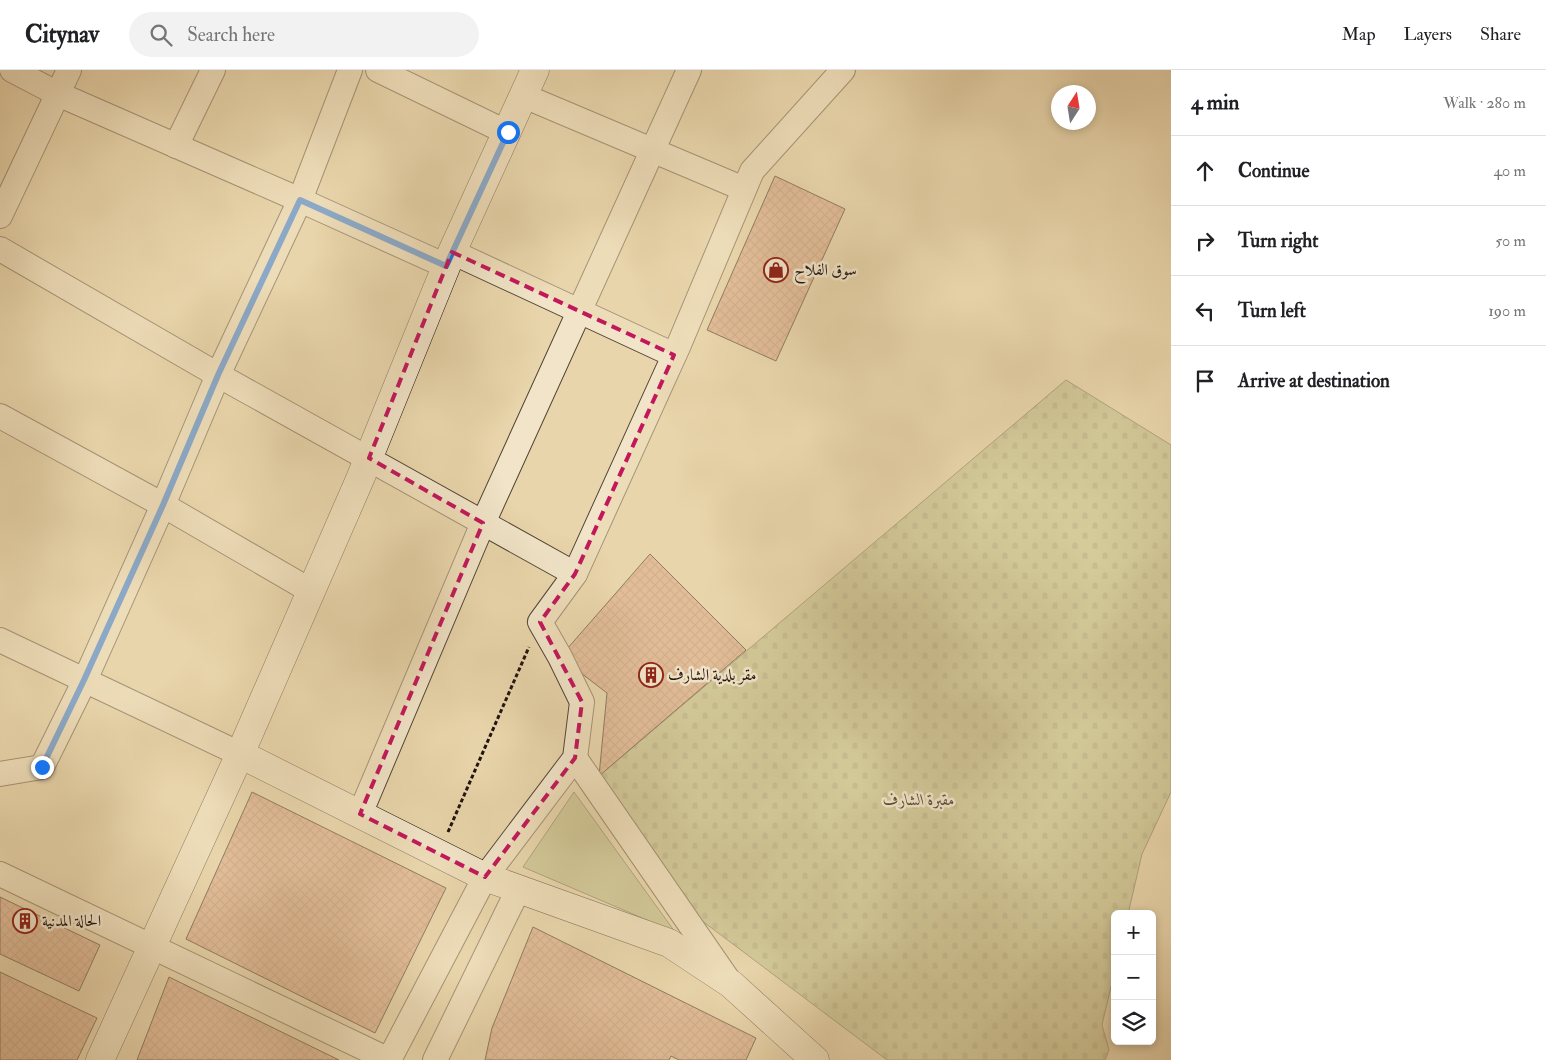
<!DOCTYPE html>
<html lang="en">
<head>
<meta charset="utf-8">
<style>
  :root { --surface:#fff; --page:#f2f2f2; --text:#202124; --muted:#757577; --line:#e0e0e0 }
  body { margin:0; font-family:"IM FELL Double Pica",Amiri,serif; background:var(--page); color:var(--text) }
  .controls { position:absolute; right:15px; bottom:15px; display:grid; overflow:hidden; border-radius:8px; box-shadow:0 2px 8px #0003 }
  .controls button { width:45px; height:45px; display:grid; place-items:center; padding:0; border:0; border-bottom:1px solid var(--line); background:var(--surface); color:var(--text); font:25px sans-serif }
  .compass { position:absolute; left:1051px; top:15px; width:45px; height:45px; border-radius:50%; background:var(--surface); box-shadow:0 2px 8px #0003; rotate:12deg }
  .stop { position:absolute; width:15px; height:15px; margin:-11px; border:4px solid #1a73e8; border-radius:50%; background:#fff }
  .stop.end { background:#1a73e8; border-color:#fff; box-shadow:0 1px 5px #0008 }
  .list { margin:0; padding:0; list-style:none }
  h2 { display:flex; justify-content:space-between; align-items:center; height:65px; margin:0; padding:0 20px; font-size:21px }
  h2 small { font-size:16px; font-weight:400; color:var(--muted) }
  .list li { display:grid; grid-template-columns:32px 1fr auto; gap:15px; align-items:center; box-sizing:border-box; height:70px; padding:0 20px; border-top:1px solid var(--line) }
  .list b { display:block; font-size:19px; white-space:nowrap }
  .list em { font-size:16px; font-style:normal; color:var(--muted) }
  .icon { flex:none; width:28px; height:28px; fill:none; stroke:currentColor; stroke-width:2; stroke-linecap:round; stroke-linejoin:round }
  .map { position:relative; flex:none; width:1171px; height:990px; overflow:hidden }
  header { display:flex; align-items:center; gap:30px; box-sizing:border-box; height:70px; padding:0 25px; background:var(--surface); border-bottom:1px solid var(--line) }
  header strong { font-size:24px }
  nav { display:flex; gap:28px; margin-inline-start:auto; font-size:18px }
  .search { width:350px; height:45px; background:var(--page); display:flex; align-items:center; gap:12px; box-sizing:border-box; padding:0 18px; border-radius:28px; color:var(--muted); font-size:19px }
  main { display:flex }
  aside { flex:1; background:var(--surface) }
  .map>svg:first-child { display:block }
  .cemetery { fill:url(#cemetery-stones); stroke:#6d684a }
  .green { fill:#babc86; stroke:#6d684a }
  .building { fill:url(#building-cross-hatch); stroke:#20130e }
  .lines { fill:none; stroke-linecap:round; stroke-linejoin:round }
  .street-casing { stroke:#524435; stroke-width:26 }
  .secondary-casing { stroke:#20130e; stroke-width:29 }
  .path { stroke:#20130e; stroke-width:3; stroke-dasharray:4 2.5; stroke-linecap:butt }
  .street { stroke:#f1e4c8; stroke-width:24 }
  .secondary { stroke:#f1e4c8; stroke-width:28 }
  .route { stroke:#1a73e8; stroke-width:6 }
  .marked { fill:none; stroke:#c2185b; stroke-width:4; stroke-dasharray:10 6; stroke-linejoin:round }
  .labels { text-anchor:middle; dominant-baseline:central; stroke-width:5; stroke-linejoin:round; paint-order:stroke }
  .poi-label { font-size:16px; fill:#20130e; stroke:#f1e4c8; text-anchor:start }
  .park-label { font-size:16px; font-style:italic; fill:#564e38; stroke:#f1e4c8 }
</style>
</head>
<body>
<header>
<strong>Citynav</strong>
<div class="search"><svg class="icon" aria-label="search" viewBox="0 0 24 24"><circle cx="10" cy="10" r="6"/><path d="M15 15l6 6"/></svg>Search here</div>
<nav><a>Map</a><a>Layers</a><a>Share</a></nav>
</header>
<main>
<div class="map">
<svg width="1171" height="990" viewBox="0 0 1171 990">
  <defs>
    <pattern id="cemetery-stones" width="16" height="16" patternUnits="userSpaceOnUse" patternTransform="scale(1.25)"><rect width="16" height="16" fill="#babc86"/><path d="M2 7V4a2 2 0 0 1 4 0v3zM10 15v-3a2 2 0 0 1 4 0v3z" fill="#a0a172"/></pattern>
    <pattern id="building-cross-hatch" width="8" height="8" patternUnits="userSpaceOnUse" patternTransform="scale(1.25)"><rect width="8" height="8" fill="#d99f80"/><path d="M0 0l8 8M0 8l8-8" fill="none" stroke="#ba886d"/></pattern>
  </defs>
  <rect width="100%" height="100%" fill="#e9d5ab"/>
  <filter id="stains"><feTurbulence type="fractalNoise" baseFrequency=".004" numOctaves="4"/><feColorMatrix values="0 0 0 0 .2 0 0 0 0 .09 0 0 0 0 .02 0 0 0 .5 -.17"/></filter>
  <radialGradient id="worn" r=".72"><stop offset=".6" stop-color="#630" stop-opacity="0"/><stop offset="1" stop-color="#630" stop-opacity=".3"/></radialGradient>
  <path class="cemetery" d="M1066,310L1171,375V722L1142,784L1128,844H1115V900L1102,955L1109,980L1105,990H887L697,847L599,706Z"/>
  <path class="green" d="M574,722L675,862L523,797Z"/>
  <g class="building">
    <path d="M775,106L845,139L776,291L707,260Z"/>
    <path d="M650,484L746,580L599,706L607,623L560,587Z"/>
    <path d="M252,722L446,818L375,963L186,869Z"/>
    <path d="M0,827L100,875L79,921L0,884Z"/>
    <path d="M533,857L756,968L746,990H679L671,986L669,990H485L492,958Z"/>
    <path d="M0,902L97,948L77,990H0Z"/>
    <path d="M169,907L339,990H137Z"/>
  </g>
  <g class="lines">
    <defs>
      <g id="street">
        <path d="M12,0L58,24L300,130L350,0"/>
        <path d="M378,0L508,63"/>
        <path d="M524,26L744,119"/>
        <path d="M176,76L213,0"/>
        <path d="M0,146L69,0"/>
        <path d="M0,179L218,305L575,504"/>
        <path d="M452,182L674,285"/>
        <path d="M0,346L163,435L311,521"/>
        <path d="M0,570L240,684"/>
        <path d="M575,688L729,911"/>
        <path d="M0,704L42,697L85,610L163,435L218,305L300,130L446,196"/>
        <path d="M360,744L483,453L689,0"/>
        <path d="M0,804L389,990L485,807L575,688L582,632L560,587L540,552L575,504L678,277L752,101L843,0"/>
        <path d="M435,990L518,820"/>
      </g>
      <g id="secondary">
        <path d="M240,684L360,409L452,182L535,0"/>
        <path d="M100,990L240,684L485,807L669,873L731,914L815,990"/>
      </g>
    </defs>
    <use href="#street" class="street-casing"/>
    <use href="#secondary" class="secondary-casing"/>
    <path class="path" d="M448,762L529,577"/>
    <use href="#street" class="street"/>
    <use href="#secondary" class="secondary"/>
  </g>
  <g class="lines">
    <path class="route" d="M42,697L84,610L163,435L218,305L300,130L446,196L508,62"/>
  </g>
  <path d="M0 0H1171V990H0ZM452,182L674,285L575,504L540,552L582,632L575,688L485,807L360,744L483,453L369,388Z" fill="#e9d5ab" fill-opacity=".55" fill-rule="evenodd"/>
  <path class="marked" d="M452,182L674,285L575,504L540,552L582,632L575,688L485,807L360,744L483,453L369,388Z"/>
  <defs>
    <symbol id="shop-ring" viewBox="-11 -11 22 22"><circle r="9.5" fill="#f1e4c8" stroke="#8f2418" stroke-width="1.5"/><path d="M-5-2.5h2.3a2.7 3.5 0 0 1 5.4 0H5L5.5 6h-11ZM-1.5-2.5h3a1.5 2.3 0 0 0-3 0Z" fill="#8f2418"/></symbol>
    <symbol id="building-ring" viewBox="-11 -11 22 22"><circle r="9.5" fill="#f1e4c8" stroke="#8f2418" stroke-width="1.5"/><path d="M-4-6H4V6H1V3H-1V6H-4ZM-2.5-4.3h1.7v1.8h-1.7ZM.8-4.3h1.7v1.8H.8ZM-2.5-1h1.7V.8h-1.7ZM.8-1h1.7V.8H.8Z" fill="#8f2418"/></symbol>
  </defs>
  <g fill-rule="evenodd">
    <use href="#shop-ring" x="762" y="186" width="28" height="28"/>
    <use href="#building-ring" x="637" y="591" width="28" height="28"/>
    <use href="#building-ring" x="11" y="837" width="28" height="28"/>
  </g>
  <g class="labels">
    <g class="poi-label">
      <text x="794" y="200">سوق الفلاح</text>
      <text x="668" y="605">مقر بلدية الشارف</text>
      <text x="42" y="851">الحالة المدنية</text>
    </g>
    <g class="park-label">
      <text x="919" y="730">مقبرة الشارف</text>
    </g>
  </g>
  <rect width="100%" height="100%" filter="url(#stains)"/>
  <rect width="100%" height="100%" fill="url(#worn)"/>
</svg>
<div class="controls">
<button>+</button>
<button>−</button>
<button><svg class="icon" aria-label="layers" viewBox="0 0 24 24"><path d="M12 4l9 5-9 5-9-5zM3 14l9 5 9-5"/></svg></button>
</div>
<svg class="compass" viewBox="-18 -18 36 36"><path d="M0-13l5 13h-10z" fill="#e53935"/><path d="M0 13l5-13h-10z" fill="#757577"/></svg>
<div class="stop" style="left:508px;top:62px"></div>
<div class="stop end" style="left:42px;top:697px"></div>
</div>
<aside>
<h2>4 min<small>Walk · 280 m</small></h2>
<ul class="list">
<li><svg class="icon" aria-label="ahead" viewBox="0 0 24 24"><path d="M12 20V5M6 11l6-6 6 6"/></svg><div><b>Continue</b></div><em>40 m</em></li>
<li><svg class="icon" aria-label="right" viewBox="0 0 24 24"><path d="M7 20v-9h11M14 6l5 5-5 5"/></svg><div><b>Turn right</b></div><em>50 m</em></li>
<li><svg class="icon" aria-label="left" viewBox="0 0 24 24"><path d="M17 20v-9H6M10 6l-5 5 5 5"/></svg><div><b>Turn left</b></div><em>190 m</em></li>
<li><svg class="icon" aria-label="arrive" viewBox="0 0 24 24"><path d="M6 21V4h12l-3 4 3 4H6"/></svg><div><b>Arrive at destination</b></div></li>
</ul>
</aside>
</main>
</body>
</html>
